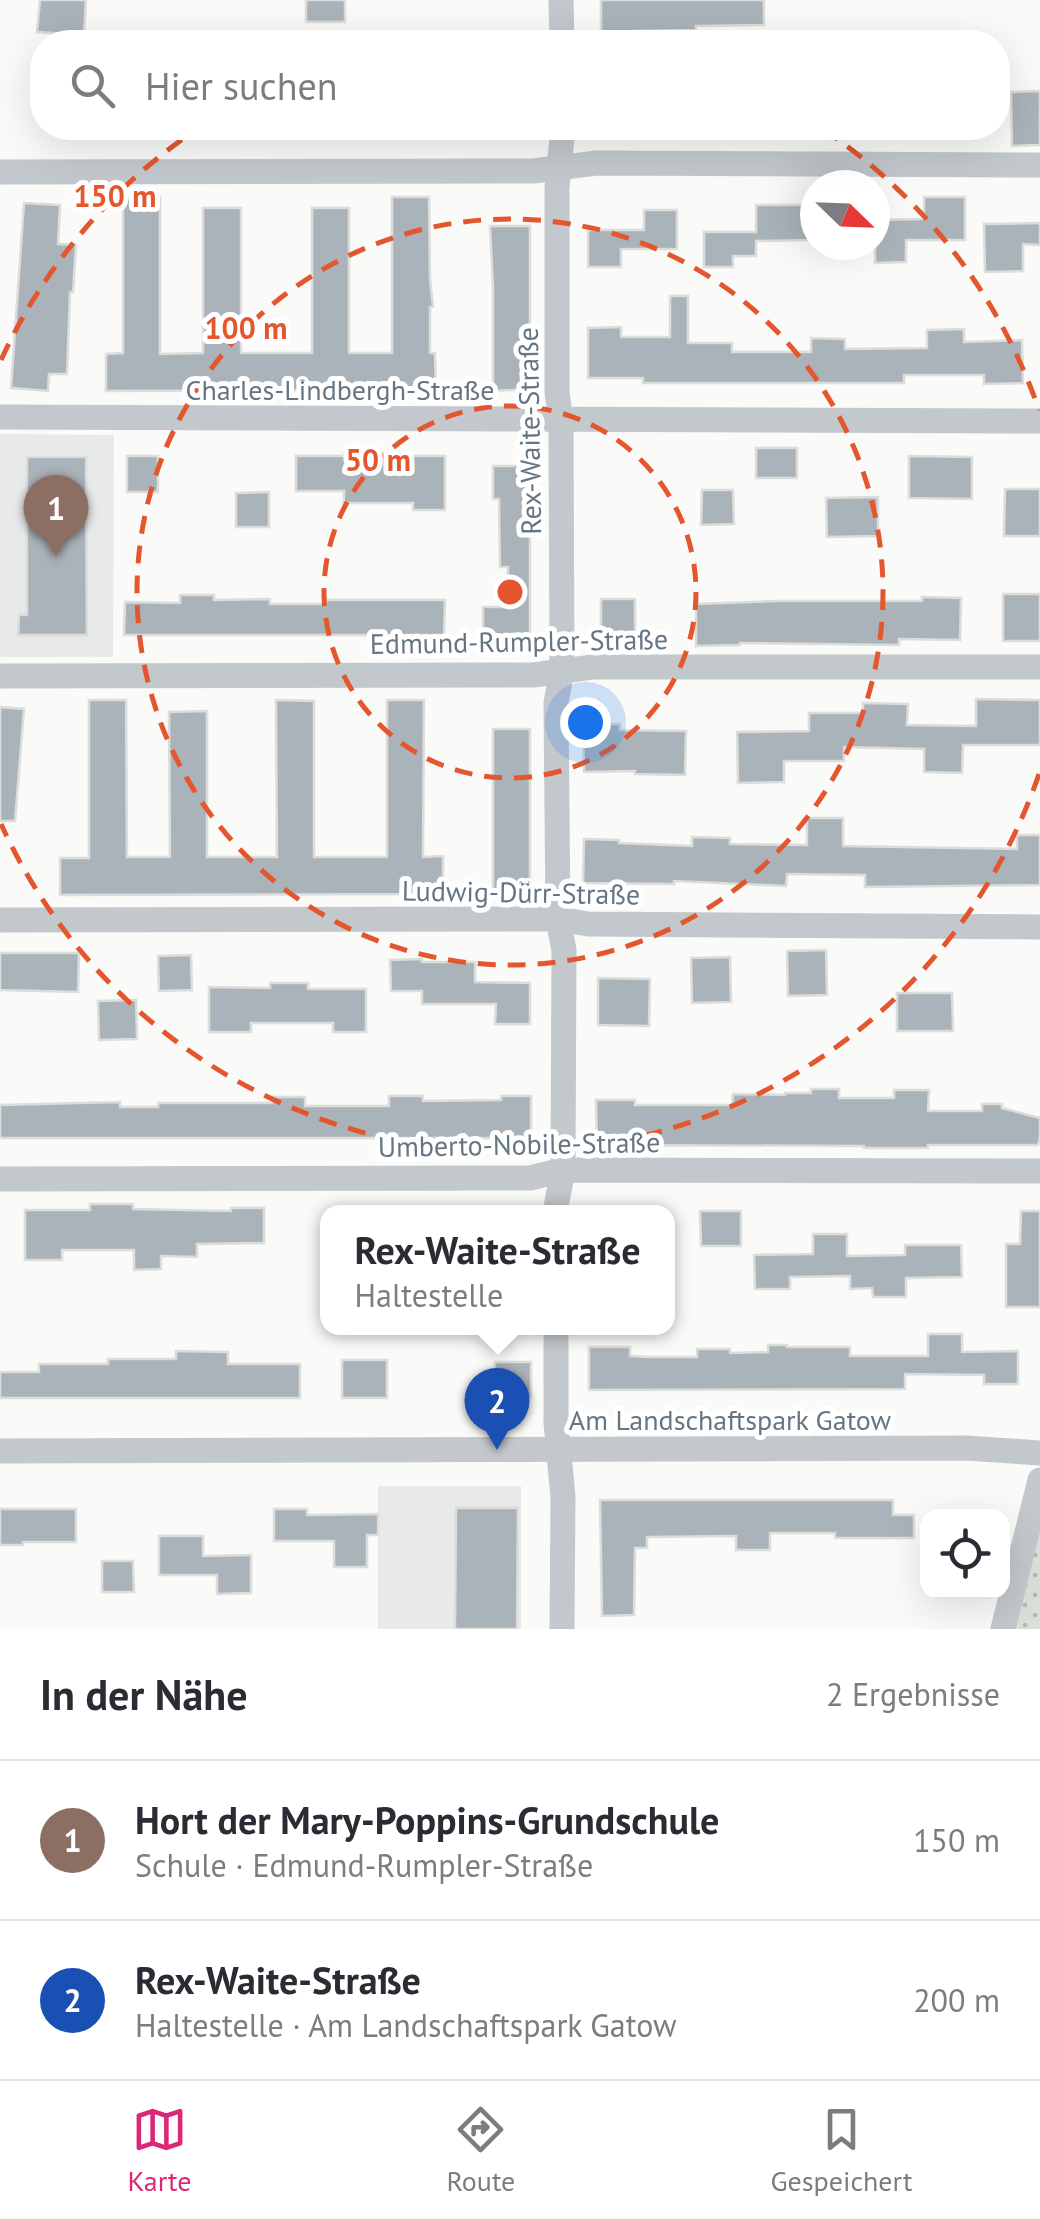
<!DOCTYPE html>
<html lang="de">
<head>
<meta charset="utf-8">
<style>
  :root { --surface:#fff; --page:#f2f2f3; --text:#2b2b33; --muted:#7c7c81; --line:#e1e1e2; --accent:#db2777 }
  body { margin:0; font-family:"PT Sans",sans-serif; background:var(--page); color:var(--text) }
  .controls { position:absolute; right:30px; bottom:30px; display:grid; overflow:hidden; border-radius:20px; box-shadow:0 10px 40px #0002 }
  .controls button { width:90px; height:90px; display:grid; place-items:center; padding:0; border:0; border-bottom:2px solid var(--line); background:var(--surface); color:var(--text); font:50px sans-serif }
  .compass { position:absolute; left:800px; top:170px; width:90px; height:90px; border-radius:50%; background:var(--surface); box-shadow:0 10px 40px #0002; rotate:113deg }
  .you { position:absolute; left:585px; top:722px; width:35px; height:35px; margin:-25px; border:8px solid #fff; border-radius:50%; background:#1a73e8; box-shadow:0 0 0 15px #1a73e833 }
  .badge { display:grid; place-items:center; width:65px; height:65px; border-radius:50%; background:var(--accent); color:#fff; font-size:32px; font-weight:700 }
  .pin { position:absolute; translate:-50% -82px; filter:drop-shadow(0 2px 5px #0008) }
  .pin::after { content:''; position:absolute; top:52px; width:35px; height:30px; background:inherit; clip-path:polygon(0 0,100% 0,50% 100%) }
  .popup { position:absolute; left:320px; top:1205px; width:355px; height:130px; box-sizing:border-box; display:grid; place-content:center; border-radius:20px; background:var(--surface); filter:drop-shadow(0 2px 8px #0005); font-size:32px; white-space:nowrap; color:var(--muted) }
  .popup b { font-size:38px; color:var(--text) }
  .popup::after { content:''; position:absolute; left:50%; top:100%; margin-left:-20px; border:20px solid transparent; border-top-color:var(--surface) }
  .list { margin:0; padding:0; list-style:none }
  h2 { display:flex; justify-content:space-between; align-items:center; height:130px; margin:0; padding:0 40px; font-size:42px }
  h2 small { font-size:32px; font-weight:400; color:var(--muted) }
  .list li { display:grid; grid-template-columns:65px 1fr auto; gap:30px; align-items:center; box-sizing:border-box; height:160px; padding:0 40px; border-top:2px solid var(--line) }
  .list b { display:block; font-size:38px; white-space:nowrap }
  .list p { margin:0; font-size:32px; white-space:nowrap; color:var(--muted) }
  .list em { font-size:32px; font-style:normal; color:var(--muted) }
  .icon { flex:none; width:55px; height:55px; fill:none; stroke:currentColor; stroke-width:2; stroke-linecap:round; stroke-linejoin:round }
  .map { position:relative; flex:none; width:1040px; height:1629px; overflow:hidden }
  .search { position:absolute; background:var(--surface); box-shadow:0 10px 40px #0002; left:30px; right:30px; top:30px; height:110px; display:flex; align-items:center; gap:25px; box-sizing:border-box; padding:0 35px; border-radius:40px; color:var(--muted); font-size:38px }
  .sheet { height:450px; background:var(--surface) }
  nav { display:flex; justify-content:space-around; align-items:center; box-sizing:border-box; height:140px; border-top:2px solid var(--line); background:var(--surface); font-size:28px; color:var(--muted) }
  nav a { display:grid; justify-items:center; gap:5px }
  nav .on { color:var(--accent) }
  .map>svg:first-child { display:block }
  .built { fill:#e8e9e9 }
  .grass { fill:url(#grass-dots) }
  .building { fill:#aab3b9; stroke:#dcdcda; stroke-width:2.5 }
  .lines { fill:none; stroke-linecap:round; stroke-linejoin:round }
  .street { stroke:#c3c8cc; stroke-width:25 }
  .ring { fill:none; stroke:#e4572e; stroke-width:5; stroke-dasharray:18 12 }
  .labels { text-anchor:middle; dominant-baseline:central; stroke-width:10; stroke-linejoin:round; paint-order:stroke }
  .street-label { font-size:28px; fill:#657683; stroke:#fff }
  .centre { fill:#e4572e; stroke:#fff; stroke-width:5 }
  .ring-label { font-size:30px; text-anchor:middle; font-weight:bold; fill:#e4572e; stroke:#fff; stroke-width:10; stroke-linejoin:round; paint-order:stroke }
</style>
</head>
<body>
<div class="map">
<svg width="1040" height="1629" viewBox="0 0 1040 1629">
  <defs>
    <pattern id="grass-dots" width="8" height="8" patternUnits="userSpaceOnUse" patternTransform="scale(2.5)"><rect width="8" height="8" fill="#dadfd7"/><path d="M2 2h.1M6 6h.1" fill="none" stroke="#b4b9b4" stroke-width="1.8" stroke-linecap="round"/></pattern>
  </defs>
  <rect width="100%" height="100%" fill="#fafaf8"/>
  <g class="built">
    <path d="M0,434L114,435L113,657H0Z"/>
    <rect x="378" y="1486" width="143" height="143"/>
  </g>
  <path class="grass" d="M1040,1528V1629H1015Z"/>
  <g class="building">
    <path d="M40,0H86L84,35L37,32Z"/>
    <rect x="306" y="0" width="39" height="22"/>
    <path d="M601,0H764V25L696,26V30L633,31V41H601Z"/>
    <path d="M1040,91V145L1012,146L1011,92Z"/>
    <path d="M123,197H160V354L203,353V208H241V353H312V208H349V353H392V197H429L430,279L433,307H430V353H435L436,390L106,391V354L123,353Z"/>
    <path d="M924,197H965V240H906V262L875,263V220L924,219Z"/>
    <path d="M24,203L60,205L58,244L76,245L73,292H70L67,374H49L48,391L11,388Z"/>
    <path d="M756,205H815V240L756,241V256H733V267H704V232H756Z"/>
    <path d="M644,210H677V249H621V267H588V230H644Z"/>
    <path d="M1040,223V245L1023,244V271L985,272L984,224Z"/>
    <path d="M490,226H530V389L493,391V287Z"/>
    <path d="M670,296H688V343H732V352H811V338L845,339V349L927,348V330L964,329V342L1022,340L1023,383L984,384V375H904V383H643V378H588V328L621,327V337H670Z"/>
    <rect x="756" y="448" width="41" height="30"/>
    <path d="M344,453H387V456H445V510H413V503H344V491H296V456H344Z"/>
    <rect x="127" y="456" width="31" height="36"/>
    <path d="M909,456L972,457V499L909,498Z"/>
    <path d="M27,457H86L87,635H18L19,615H27Z"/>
    <path d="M493,466H525L526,532H530V635H483V607H507L508,567H500L499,499H493Z"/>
    <path d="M1005,489H1040V536H1004Z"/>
    <path d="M702,490H733L734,524L701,525Z"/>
    <path d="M269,492V527H236V493Z"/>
    <path d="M878,497V536L827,537L826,498Z"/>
    <rect x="1003" y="594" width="37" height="47"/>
    <path d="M180,595H214V600L270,599V604H326V600H445L444,635H124L125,602L180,603Z"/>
    <path d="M922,597L961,598L960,640L899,639V645L740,643V645L696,646V604L775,601H922Z"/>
    <rect x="601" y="599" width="34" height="43"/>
    <path d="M976,699L1040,700V745H963L962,773L924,772V749L844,747V761H784V782L738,783L737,732L809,731V713H863V703L908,704L907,725L976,726Z"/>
    <path d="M89,700H126L127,857H170L169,712L207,711V857H277L276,700L314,701V857H387V700H424L423,857L443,856V894L60,895V858H89Z"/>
    <path d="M0,707L24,709L15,821H0Z"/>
    <path d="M583,724H620V730L686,731L685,775L635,774V771L584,772Z"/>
    <rect x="493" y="729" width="37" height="165"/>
    <path d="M807,818H843V846L1017,849V835H1040V885L865,887V875L787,874L786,886L674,881V884L583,883L584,839L619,840V843L692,846V837L730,838V844L807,845Z"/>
    <path d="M826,950L827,995L788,996L787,951Z"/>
    <path d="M0,953H79L78,992L0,990Z"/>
    <path d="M191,955L192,990L159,991L158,956Z"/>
    <path d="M730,957L731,1002L692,1003L691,958Z"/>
    <path d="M422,959V962H475V982L530,983V1024H495L496,1004H422V991H391L390,960Z"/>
    <path d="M598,978L650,979L649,1026L598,1025Z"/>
    <path d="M270,983H308V989H366V1032H333V1023H251V1032H209V987L270,988Z"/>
    <path d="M897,993H952L953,1031H897Z"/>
    <path d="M136,1000L137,1039L99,1040L98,1001Z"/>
    <path d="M811,1089H839V1098H894V1090H929L928,1111H982V1104H1002V1108L1040,1118V1137L1038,1145H928V1148H864V1146L597,1145L596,1100H635V1105H732L733,1094L785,1095V1093H811Z"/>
    <path d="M389,1096H423V1101L501,1100V1096H531V1138H0V1105L120,1102V1107H158V1103H272V1097H305V1106H389Z"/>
    <path d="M90,1204H133V1209L231,1211V1208H264V1243L197,1244V1257L161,1256V1269L134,1270V1250H62V1260H25V1210H90Z"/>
    <path d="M700,1211H741V1246H701Z"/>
    <path d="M1021,1211H1040V1307H1006V1244H1020Z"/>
    <path d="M813,1234H847V1256L905,1255V1245H961L962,1277L906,1278V1297H873L872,1288L850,1289V1276L790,1277V1289H755L754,1255L813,1254Z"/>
    <path d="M928,1334H962V1352L1018,1351V1384H984V1375L905,1374V1389L589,1390V1347H630V1356L650,1357H697V1349H730V1353L768,1352V1345H787V1347H850V1356H928Z"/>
    <path d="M176,1351L228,1352V1364H300V1398H0V1372H39V1364H108V1359H176Z"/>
    <rect x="342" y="1360" width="45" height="38"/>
    <rect x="495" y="1362" width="36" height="35"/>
    <path d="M600,1500H893V1515H914V1538H835V1533H770V1550H736V1536L647,1537V1548H635L634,1615L602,1616Z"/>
    <path d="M456,1508H518L517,1629H455Z"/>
    <path d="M0,1509H76V1542H23V1545H0Z"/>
    <path d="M274,1509H307V1515L378,1514V1535H367V1567H334V1541H274Z"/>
    <path d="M159,1536H203V1556L251,1555V1593L217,1594V1575H159Z"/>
    <path d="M102,1561H133L134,1592H102Z"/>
  </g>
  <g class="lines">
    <g class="street">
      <path d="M561,0L562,42"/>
      <path d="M0,172L533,171L597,163L1040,165"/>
      <path d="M0,417L1040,421"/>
      <path d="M0,676L533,675L593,667H1040"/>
      <path d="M0,920L558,919L588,924L1040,927"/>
      <path d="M0,1179L530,1178L563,1170L1040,1171"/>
      <path d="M555,1212L563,1170L564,950L558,919L556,703L562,670L561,421L557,392V188L563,128"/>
      <path d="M556,1328V1423L563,1497L562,1629"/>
      <path d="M0,1451L966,1448L1040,1453"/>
      <path d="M1003,1629L1040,1480"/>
    </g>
  </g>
  <g class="ring">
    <circle cx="510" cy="592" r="186"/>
    <circle cx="510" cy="592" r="373"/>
    <path d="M1039 774A559 559 0 0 1 1 824M1 360A559 559 0 0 1 197 129M408 42A559 559 0 0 1 612 42M823 129A559 559 0 0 1 1039 410"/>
  </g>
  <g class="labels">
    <g class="street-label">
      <text x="340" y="389">Charles-Lindbergh-Straße</text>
      <text transform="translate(529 431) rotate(-91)">Rex-Waite-Straße</text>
      <text transform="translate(519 641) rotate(-1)">Edmund-Rumpler-Straße</text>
      <text transform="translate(521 892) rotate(1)">Ludwig-Dürr-Straße</text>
      <text transform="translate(519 1144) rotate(-1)">Umberto-Nobile-Straße</text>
      <text x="730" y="1419">Am Landschaftspark Gatow</text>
    </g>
  </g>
  <circle cx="510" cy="592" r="15" class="centre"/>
  <g class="ring-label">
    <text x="115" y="207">150 m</text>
    <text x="246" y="339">100 m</text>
    <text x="378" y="471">50 m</text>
  </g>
</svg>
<div class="controls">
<button><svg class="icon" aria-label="locate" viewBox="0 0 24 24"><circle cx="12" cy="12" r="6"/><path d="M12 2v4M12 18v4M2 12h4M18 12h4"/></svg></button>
</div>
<svg class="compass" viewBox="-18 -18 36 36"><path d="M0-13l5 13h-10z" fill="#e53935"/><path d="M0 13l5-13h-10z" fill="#7c7c81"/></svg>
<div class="you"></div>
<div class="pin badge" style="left:56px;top:557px;background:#8d6e63">1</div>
<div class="pin badge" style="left:497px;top:1450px;background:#1a4fb4">2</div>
<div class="popup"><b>Rex-Waite-Straße</b>Haltestelle</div>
<div class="search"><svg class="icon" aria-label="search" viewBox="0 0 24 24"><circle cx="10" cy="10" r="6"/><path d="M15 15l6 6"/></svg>Hier suchen</div>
</div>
<section class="sheet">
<h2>In der Nähe<small>2 Ergebnisse</small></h2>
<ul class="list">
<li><span class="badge" style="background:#8d6e63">1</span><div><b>Hort der Mary-Poppins-Grundschule</b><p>Schule · Edmund-Rumpler-Straße</p></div><em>150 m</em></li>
<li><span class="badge" style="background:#1a4fb4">2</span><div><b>Rex-Waite-Straße</b><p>Haltestelle · Am Landschaftspark Gatow</p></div><em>200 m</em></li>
</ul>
</section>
<nav>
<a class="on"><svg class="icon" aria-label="map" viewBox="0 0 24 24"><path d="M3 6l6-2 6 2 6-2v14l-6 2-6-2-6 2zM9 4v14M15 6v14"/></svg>Karte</a>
<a><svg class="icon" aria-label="directions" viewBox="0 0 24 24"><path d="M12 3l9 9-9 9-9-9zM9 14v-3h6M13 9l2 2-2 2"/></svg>Route</a>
<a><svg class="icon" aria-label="saved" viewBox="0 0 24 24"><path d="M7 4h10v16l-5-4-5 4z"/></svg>Gespeichert</a>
</nav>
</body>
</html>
